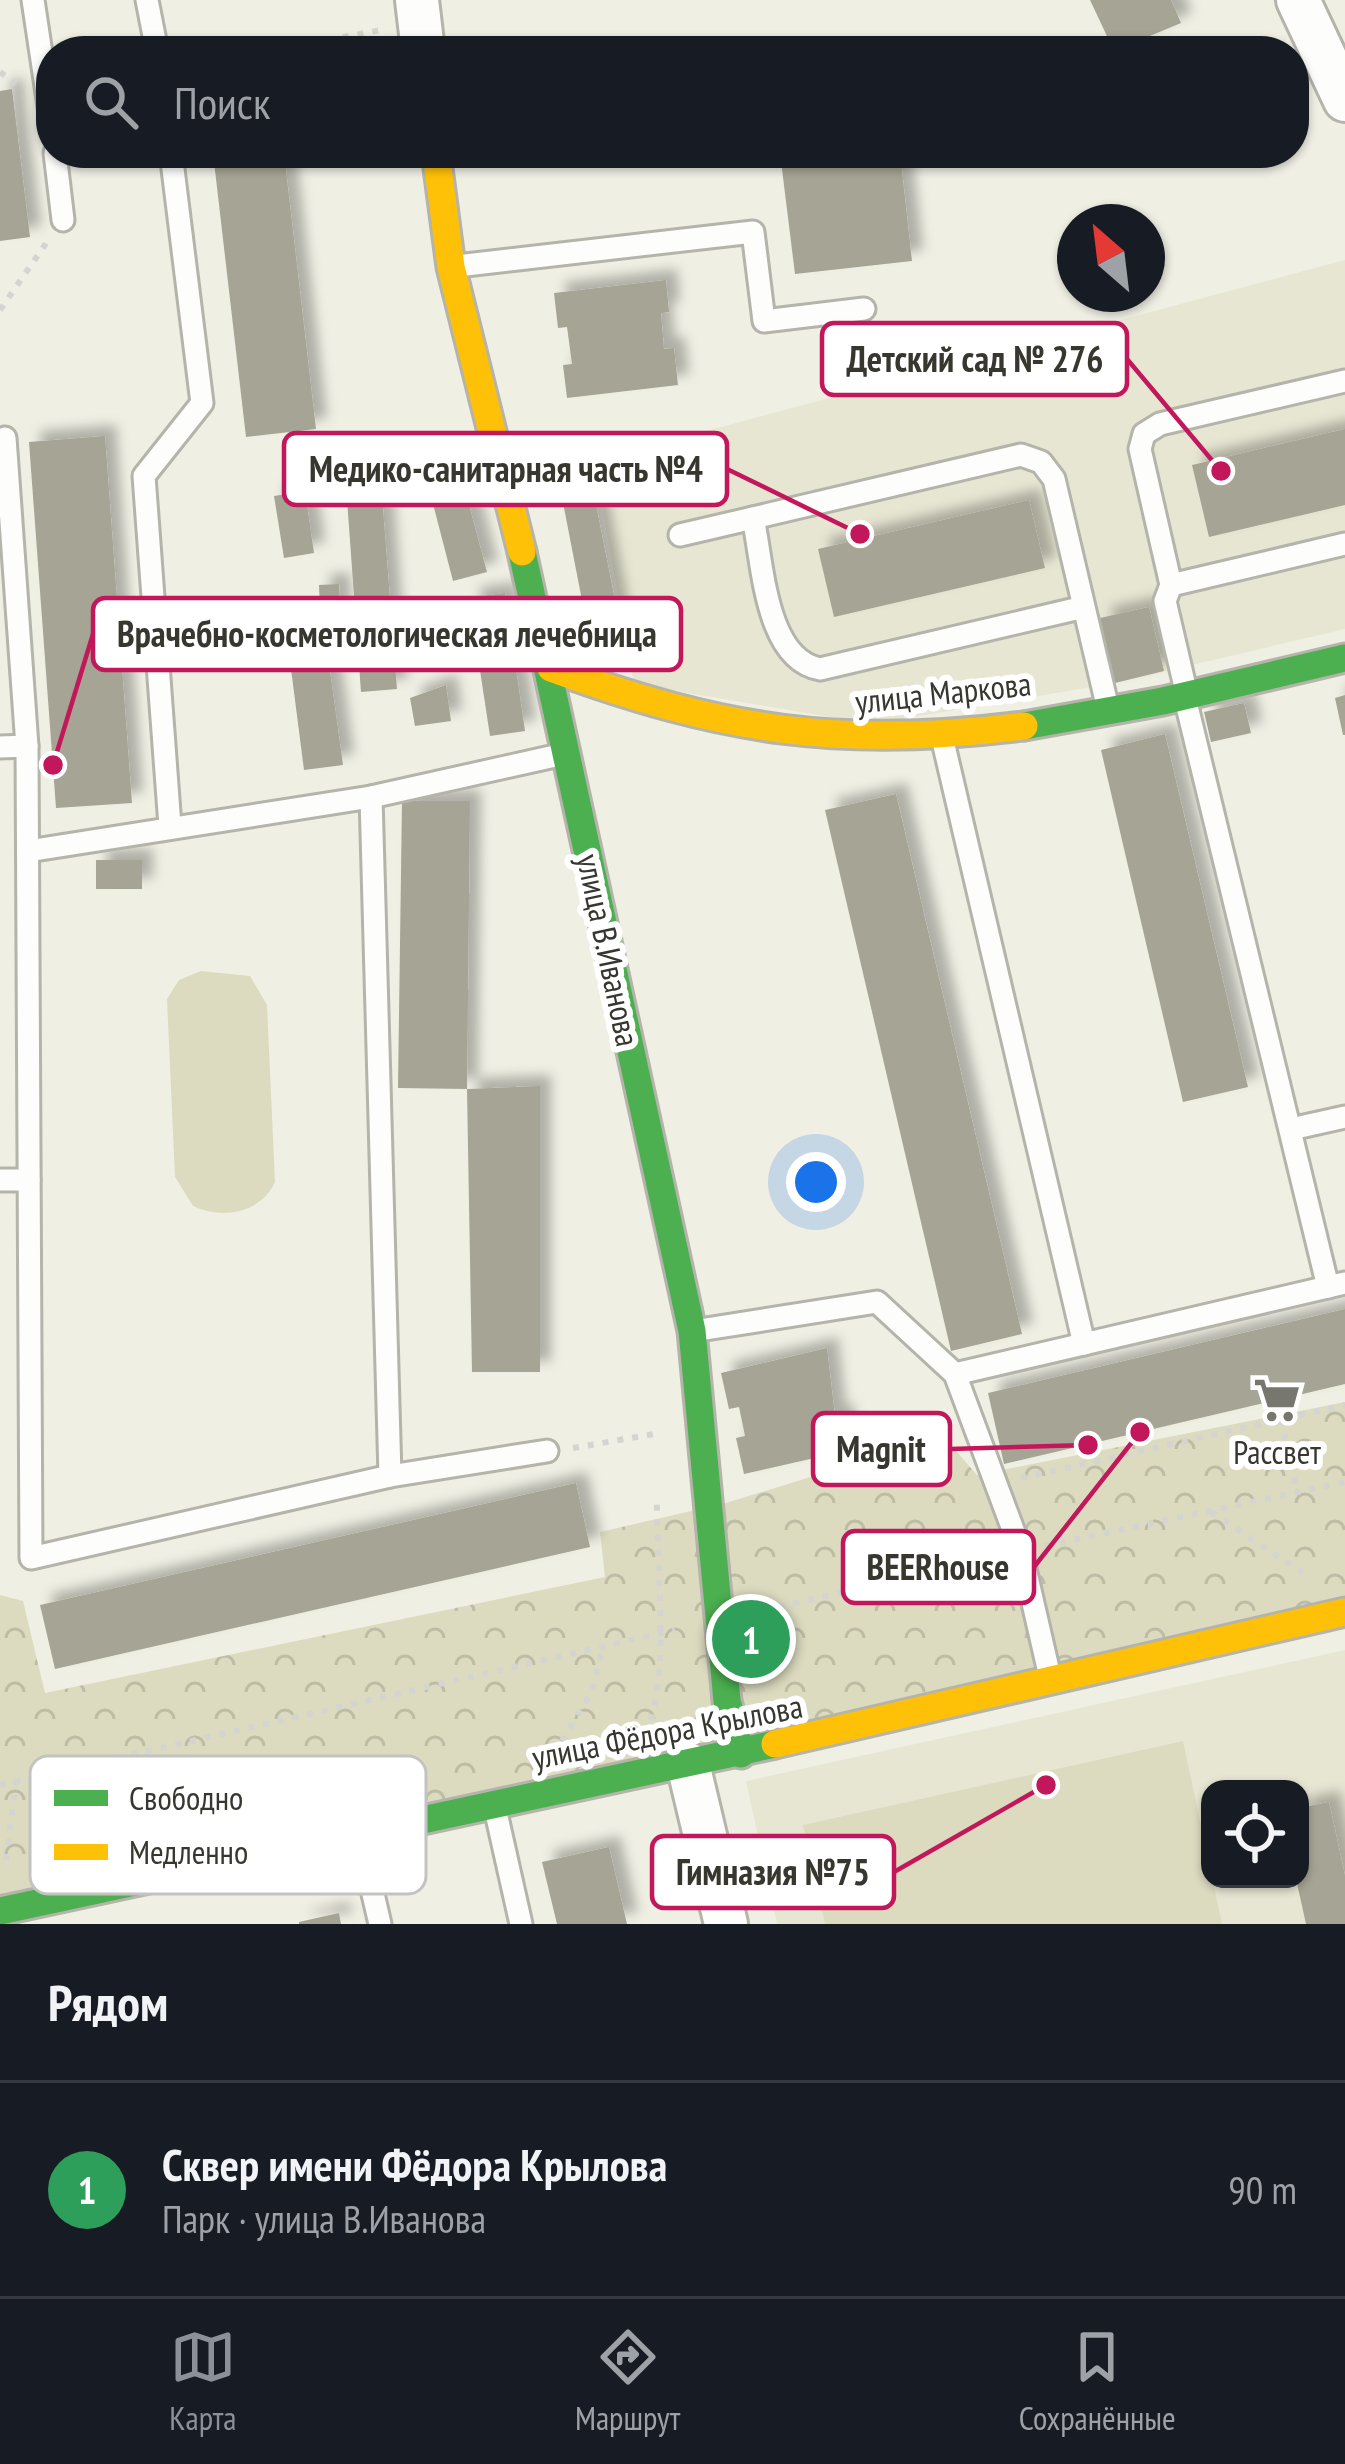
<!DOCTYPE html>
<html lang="ru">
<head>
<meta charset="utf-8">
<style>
  :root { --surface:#171b24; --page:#242831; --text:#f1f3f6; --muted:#9ea1a6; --line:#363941; --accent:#8c9099 }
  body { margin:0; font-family:"PT Sans Narrow",sans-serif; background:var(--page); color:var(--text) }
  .controls { position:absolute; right:36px; bottom:36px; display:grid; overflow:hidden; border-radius:24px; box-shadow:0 3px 9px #0004 }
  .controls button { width:108px; height:108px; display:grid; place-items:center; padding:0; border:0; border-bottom:3px solid var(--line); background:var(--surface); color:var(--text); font:60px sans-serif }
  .compass { position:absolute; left:1057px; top:204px; width:108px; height:108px; border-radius:50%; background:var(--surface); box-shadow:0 3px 9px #0004; rotate:332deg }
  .you { position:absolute; left:816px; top:1182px; width:42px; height:42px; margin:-30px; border:9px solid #fff; border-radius:50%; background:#1a73e8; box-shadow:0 0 0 18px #1a73e833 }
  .badge { display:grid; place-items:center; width:78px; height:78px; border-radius:50%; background:var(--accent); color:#fff; font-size:39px; font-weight:700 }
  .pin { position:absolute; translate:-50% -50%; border:6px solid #fff; box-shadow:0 3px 12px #0006 }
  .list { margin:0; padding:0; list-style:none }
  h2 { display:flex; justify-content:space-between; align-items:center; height:156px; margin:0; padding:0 48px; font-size:51px }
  h2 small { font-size:39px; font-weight:400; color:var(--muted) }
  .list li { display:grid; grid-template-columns:78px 1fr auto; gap:36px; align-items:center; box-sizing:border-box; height:216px; padding:0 48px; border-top:3px solid var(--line) }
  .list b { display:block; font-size:45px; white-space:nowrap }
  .list p { margin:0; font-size:39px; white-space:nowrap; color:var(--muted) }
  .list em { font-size:39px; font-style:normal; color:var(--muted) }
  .icon { flex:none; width:66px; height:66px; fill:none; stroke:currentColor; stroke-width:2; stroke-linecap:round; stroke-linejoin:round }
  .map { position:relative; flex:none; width:1345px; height:1924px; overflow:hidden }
  .search { position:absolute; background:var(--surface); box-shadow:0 3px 9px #0004; left:36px; right:36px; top:36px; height:132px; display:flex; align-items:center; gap:30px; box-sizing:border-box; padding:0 42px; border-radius:48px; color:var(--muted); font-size:45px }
  .sheet { height:372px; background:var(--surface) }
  nav { display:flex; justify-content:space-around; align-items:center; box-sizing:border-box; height:168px; border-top:3px solid var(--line); background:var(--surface); font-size:33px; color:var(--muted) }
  nav a { display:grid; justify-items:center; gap:6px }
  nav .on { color:var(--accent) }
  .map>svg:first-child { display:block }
  .built { fill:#e7e6d3; fill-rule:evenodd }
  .green { fill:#dcdbc0 }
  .forest { fill:url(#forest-crowns) }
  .building { fill:#a6a494; filter:url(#shadow) }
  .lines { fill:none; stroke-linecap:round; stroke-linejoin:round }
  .lane-casing { stroke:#b4b4ab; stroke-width:27 }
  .street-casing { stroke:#b4b4ab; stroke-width:48 }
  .fast-casing { stroke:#b4b4ab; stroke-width:33 }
  .slow-casing { stroke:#b4b4ab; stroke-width:33 }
  .path { stroke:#d4d4d1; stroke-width:6; stroke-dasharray:6 9; stroke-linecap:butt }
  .lane { stroke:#fdfdfb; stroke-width:21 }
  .street { stroke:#fdfdfb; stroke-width:42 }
  .fast { stroke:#4caf50; stroke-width:27 }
  .slow { stroke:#ffc107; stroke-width:27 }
  .labels { text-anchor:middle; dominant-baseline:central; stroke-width:12; stroke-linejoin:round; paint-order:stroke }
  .street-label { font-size:33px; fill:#373730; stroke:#fff }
  .poi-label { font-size:33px; fill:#373730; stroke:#fff }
  .key { fill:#fff; stroke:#c3c3c1; stroke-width:3 }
  .key-label { font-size:33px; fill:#373730 }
  .leader { fill:none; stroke:#c2185b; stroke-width:4.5 }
  .callout-dot { fill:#c2185b; stroke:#fff; stroke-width:4.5 }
  .callout { fill:#fff; stroke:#c2185b; stroke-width:4.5 }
  .callout-label { font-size:36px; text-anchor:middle; font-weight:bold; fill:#373730 }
</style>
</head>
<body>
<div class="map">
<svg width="1345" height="1924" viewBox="0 0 1345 1924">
  <defs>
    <pattern id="forest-crowns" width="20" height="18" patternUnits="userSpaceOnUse" patternTransform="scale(3)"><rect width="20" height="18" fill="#dcdbc0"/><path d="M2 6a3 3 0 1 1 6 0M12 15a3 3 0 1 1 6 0" fill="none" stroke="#bdbda5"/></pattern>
    <filter id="shadow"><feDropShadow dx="11" dy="-11" stdDeviation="6" flood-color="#0004"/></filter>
  </defs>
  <rect width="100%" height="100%" fill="#f0efe4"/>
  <g class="built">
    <path d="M1345,260V629L1115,683L872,724L634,684L594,461Z"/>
    <path d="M1345,1650V1924H777L746,1781ZM1210,1789H1300V1879H1210Z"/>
  </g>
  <g class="green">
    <path d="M201,971L250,976L267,1005L275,1182C261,1213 222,1220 193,1206L175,1177L167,999L179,980Z"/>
    <path d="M1183,1741L1222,1924H825L803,1825Z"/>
  </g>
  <path class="forest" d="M1345,1402V1605L0,1899V1595L23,1601L45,1693L605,1577L600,1532L726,1503L943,1436L977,1475Z"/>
  <g class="building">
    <path d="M1090,0H1171L1181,23L1114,51Z"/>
    <path d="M12,89L30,237L0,241V91Z"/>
    <path d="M213,153H284L316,429L246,437Z"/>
    <path d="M780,153H900L912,261L795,274Z"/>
    <path d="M666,280L669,312L661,313L664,349L674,348L678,385L567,398L563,365L572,364L567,327L558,328L554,293Z"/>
    <path d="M1345,429V505L1209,537L1192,465Z"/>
    <path d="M105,436L132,803L56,808L29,442Z"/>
    <path d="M458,464L487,572L453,581L425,473Z"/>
    <path d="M590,475L618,615L586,621L559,482Z"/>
    <path d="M381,483L397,689L361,692L346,486Z"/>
    <path d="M305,491L314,553L284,558L274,496Z"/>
    <path d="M1029,500L1045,568L834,617L818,549Z"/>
    <path d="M339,584L342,654L322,655L319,585Z"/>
    <path d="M505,593L525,731L490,736L469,598Z"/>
    <path d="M1149,607L1164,671L1115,683L1100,618Z"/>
    <path d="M329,664L343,765L304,770L291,669Z"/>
    <path d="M446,685L451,721L415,726L410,698Z"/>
    <path d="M1345,695V735H1343L1335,698Z"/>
    <path d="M1244,703L1251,733L1211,742L1204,712Z"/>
    <path d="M1165,734L1248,1087L1183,1102L1101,750Z"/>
    <path d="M896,794L1022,1334L951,1351L825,810Z"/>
    <path d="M402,801H470L467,1089L398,1088Z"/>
    <rect x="96" y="860" width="46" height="29"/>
    <path d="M540,1086V1372H472L467,1089Z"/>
    <path d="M1345,1309V1384L1004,1464L988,1393Z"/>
    <path d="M827,1348L835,1416L842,1415L850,1450L744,1474L736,1438L745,1436L739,1407L729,1409L721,1373Z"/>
    <path d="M576,1483L590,1547L55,1669L40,1605Z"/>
    <path d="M1329,1802L1345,1876V1924H1306L1296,1879L1300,1808Z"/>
    <path d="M609,1847L627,1924H557L542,1862Z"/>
    <path d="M339,1913L341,1924H299V1922Z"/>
  </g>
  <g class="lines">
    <defs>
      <g id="lane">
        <path d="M33,0L51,120"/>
        <path d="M147,0L157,51"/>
        <path d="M55,153L63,220"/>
        <path d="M457,266L753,232L764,321L864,309"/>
        <path d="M5,438L27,746L31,1558L390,1476L547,1451"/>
        <path d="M680,535L753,518"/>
        <path d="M1171,585L1345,544"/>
        <path d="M1084,607L820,669C765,659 763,563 753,518L1021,455L1041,462L1054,479L1108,709"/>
        <path d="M156,621L241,613"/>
        <path d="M1186,691L1165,601L1171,585L1140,449L1144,434L1160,424L1345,381"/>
        <path d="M1185,698L1328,1287"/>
        <path d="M942,737L1084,1344"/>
        <path d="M0,747L27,746"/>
        <path d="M371,797L390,1476"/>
        <path d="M170,826L144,476L202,403L171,153"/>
        <path d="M28,851L371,797L564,754"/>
        <path d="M1291,1129L1345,1117"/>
        <path d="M0,1180H29"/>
        <path d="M693,1331L877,1302L955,1374L1021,1551L1050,1677"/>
        <path d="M955,1374L1345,1283"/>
        <path d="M495,1808L521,1924"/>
        <path d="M360,1838L380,1924"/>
      </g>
      <g id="street">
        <path d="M417,0L423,51"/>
        <path d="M1298,0L1345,100"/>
        <path d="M688,1764L726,1924"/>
      </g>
      <g id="fast">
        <path d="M522,552L692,1331L727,1701L741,1754"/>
        <path d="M1024,726L1163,701L1345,658"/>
        <path d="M0,1911L775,1744"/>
      </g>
      <g id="slow">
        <path d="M436,153L451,267L522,552"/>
        <path d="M551,668C723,731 841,749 1024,726"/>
        <path d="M775,1744L1345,1612"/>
      </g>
    </defs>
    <use href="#lane" class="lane-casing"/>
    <use href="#street" class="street-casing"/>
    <use href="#fast" class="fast-casing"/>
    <use href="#slow" class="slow-casing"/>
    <g class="path">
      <path d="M269,51L381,30"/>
      <path d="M0,72L16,84"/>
      <path d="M0,310L49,239"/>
      <path d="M1281,1419L1297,1492"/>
      <path d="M573,1448L654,1434"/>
      <path d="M1021,1478L1345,1405"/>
      <path d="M1211,1512L1303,1573"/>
      <path d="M1045,1546L1345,1482"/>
      <path d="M764,1610L997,1557"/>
      <path d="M651,1720C669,1652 656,1573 657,1501"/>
      <path d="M562,1741L592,1691L603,1647"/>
      <path d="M143,1755L243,1807"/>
      <path d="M0,1785L675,1630"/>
      <path d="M6,1860L16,1781"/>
    </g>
    <use href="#lane" class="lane"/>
    <use href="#street" class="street"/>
    <use href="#fast" class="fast"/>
    <use href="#slow" class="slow"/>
  </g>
  <defs>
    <symbol id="supermarket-bare" viewBox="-9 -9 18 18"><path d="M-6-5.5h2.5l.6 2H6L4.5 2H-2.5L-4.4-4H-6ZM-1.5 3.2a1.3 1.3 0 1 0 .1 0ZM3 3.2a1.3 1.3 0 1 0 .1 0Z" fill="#78776f" stroke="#fff" stroke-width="2.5" paint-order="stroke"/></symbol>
  </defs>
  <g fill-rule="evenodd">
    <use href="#supermarket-bare" x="1244" y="1367" width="66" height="66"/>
  </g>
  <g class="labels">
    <g class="street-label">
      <text transform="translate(943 692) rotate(-6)">улица Маркова</text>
      <text transform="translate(609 950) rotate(78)">улица В.Иванова</text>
      <text transform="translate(667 1731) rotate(-11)">улица Фёдора Крылова</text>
    </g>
    <g class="poi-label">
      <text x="1277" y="1451">Рассвет</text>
    </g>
  </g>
  <rect x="30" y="1756" width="396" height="138" rx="18" class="key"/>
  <rect x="54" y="1790" width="54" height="16" fill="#4caf50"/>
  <rect x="54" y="1844" width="54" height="16" fill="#ffc107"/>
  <g class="key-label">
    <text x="129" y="1810">Свободно</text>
    <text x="129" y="1864">Медленно</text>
  </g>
  <path class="leader" d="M1221 471L1127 359M860 534L727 469M53 765L93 634M1088 1445L950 1449M1140 1432L1034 1567M1046 1785L894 1872"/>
  <g class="callout-dot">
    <circle cx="1221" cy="471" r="12"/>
    <circle cx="860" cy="534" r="12"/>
    <circle cx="53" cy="765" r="12"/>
    <circle cx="1088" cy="1445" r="12"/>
    <circle cx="1140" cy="1432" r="12"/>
    <circle cx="1046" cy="1785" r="12"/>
  </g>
  <g class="callout">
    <rect x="822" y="323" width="305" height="72" rx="12"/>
    <rect x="284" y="433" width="443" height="72" rx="12"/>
    <rect x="93" y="598" width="588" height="72" rx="12"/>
    <rect x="813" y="1413" width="137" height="72" rx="12"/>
    <rect x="843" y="1531" width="191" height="72" rx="12"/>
    <rect x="652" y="1836" width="242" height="72" rx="12"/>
  </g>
  <g class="callout-label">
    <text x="975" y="372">Детский сад № 276</text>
    <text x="506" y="482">Медико-санитарная часть №4</text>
    <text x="387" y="647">Врачебно-косметологическая лечебница</text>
    <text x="881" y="1462">Magnit</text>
    <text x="938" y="1580">BEERhouse</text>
    <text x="773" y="1885">Гимназия №75</text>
  </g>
</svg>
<div class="controls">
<button><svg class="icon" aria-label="locate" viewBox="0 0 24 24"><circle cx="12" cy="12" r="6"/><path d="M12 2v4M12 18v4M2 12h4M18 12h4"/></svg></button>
</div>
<svg class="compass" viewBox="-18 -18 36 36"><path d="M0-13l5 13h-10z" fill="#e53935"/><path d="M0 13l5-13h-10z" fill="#9ea1a6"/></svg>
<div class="you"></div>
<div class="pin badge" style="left:751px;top:1639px;background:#2e9e5b">1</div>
<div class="search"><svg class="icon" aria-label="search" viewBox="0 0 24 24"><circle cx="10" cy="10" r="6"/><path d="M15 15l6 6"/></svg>Поиск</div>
</div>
<section class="sheet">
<h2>Рядом<small></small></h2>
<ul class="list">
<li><span class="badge" style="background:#2e9e5b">1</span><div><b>Сквер имени Фёдора Крылова</b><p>Парк · улица В.Иванова</p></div><em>90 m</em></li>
</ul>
</section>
<nav>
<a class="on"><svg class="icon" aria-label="map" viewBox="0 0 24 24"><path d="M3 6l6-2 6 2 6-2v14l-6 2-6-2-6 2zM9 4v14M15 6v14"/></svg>Карта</a>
<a><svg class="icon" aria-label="directions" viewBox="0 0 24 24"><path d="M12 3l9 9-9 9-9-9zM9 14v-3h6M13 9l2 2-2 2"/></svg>Маршрут</a>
<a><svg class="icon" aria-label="saved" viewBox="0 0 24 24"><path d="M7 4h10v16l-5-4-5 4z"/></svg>Сохранённые</a>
</nav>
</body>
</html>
